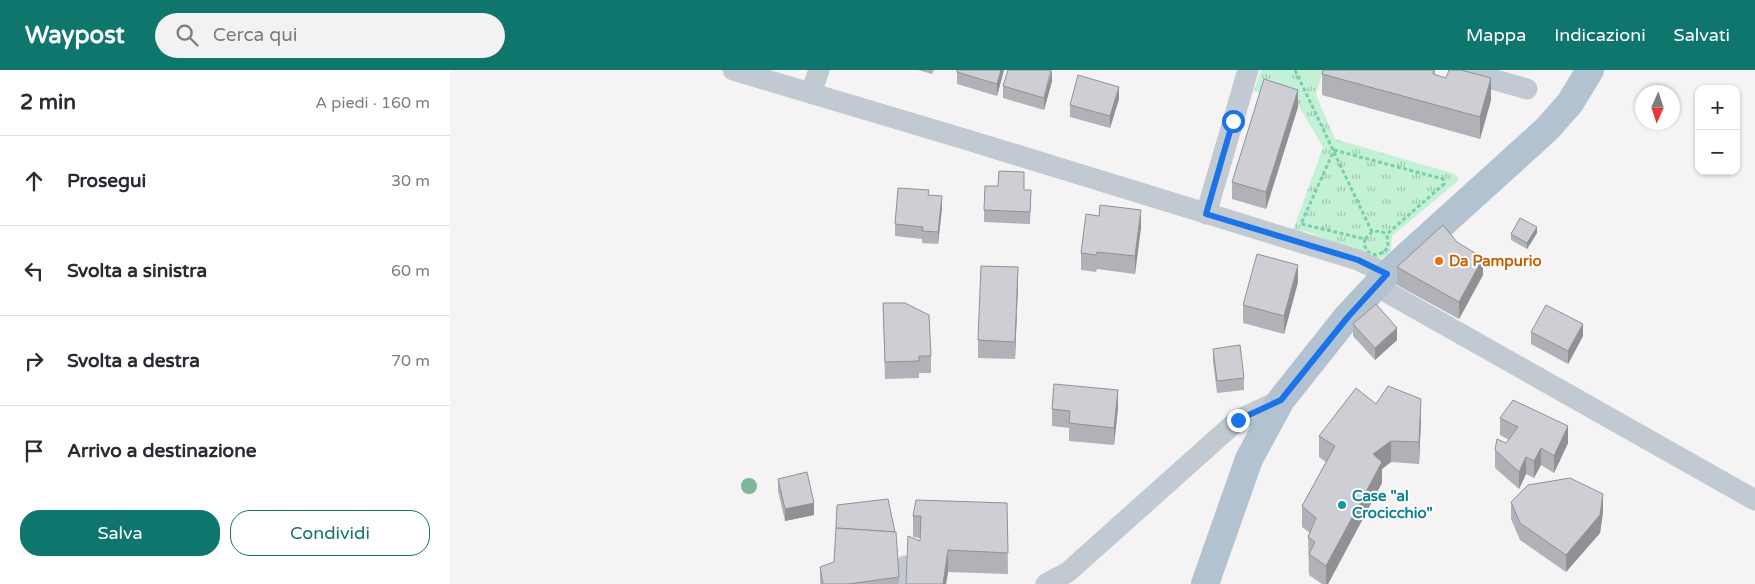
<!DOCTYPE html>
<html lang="it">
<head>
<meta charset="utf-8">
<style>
  :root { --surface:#fff; --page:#f2f2f3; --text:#2b2b33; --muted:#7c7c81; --line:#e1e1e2; --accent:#0f766e }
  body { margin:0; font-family:"Varela Round",sans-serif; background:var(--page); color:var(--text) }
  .controls { position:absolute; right:15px; top:15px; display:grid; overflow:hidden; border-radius:10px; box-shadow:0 1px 4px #0004 }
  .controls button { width:45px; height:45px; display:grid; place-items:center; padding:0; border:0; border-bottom:1px solid var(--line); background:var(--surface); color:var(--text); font:25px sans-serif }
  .compass { position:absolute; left:1185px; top:15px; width:45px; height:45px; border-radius:50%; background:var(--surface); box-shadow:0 1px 4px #0004; rotate:183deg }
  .stop { position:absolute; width:15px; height:15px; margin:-11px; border:4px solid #1a73e8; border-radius:50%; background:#fff }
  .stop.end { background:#1a73e8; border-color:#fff; box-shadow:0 1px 5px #0008 }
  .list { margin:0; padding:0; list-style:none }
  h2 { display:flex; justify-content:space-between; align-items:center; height:65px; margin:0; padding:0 20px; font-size:21px }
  h2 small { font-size:16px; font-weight:400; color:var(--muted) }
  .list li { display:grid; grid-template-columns:32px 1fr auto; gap:15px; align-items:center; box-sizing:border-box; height:90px; padding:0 20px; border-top:1px solid var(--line) }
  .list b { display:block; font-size:19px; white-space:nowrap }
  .list em { font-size:16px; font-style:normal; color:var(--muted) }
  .actions { display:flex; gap:10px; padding:15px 20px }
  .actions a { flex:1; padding:11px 0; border:1px solid var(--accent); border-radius:20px; text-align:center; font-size:18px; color:var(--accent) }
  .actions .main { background:var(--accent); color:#fff }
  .icon { flex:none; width:28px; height:28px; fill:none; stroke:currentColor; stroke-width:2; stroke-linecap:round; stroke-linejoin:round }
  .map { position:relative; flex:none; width:1305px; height:514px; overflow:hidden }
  header { display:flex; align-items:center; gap:30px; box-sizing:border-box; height:70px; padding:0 25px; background:var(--accent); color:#fff }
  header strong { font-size:24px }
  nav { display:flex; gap:28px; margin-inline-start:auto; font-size:18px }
  .search { width:350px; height:45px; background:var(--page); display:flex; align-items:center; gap:12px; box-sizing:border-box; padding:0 18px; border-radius:28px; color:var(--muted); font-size:19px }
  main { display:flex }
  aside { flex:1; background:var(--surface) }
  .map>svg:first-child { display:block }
  .park { fill:url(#park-tufts) }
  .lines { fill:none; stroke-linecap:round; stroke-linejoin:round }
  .path { stroke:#7ad0a6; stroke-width:3; stroke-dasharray:4 2.5; stroke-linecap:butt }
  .minor { stroke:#c1cad2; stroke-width:21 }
  .major { stroke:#b3c2d1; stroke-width:28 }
  .tree { fill:#7bb799 }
  .wall { fill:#b0b2b7 }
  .shaded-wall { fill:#909195 }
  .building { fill:#cdcfd5; stroke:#909195 }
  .route { stroke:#1a73e8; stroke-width:6 }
  .food-dot { fill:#e8710a; stroke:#fff; stroke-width:2 }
  .culture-dot { fill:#0f9aa8; stroke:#fff; stroke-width:2 }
  .labels { text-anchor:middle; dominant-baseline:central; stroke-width:4; stroke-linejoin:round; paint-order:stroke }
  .food-label { font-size:15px; font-weight:bold; fill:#c56008; stroke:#fff; text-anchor:start }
  .culture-label { font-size:15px; font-weight:bold; fill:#0d838f; stroke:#fff; text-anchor:start }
</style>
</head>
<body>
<header>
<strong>Waypost</strong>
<div class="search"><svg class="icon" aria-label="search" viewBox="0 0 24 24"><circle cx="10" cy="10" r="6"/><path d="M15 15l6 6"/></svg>Cerca qui</div>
<nav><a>Mappa</a><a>Indicazioni</a><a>Salvati</a></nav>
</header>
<main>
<aside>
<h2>2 min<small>A piedi · 160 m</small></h2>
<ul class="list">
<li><svg class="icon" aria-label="ahead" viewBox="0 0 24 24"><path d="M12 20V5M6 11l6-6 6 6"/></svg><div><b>Prosegui</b></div><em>30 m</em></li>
<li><svg class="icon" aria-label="left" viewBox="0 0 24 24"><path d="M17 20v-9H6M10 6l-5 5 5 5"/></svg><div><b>Svolta a sinistra</b></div><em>60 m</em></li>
<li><svg class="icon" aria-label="right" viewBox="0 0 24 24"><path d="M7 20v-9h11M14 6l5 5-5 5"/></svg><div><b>Svolta a destra</b></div><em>70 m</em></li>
<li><svg class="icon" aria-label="arrive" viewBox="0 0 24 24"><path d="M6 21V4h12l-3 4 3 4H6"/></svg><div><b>Arrivo a destinazione</b></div></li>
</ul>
<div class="actions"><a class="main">Salva</a><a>Condividi</a></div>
</aside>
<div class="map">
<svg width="1305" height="514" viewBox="0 0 1305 514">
  <defs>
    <pattern id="park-tufts" width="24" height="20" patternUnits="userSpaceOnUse" patternTransform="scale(1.25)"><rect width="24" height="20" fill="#c3f1d5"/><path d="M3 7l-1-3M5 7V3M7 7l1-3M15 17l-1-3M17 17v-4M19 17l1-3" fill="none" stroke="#a0c6b0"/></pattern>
  </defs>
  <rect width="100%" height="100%" fill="#f5f3f3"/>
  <path class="park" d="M811,0H873L866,25L885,69L1005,104L1009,110L942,166L941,180L933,188L927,189L855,161L852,167L842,163L873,77L848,35L804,21Z"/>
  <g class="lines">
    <g class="path">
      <path d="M845,0L922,162"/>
      <path d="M884,80L993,109L994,114L937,164L938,177L934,182L926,185L918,182L914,175L915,169L851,154Z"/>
      <path d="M915,169L922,162L930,161L937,164"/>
    </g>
    <g class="minor">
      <path d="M283,0L521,71L908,190L937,204"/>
      <path d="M1010,0L1077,19"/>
      <path d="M361,23L369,0"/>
      <path d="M756,144L798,0"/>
      <path d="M926,216L1305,430"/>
      <path d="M455,496V514"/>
      <path d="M596,514L618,502L788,350L831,330"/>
    </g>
    <path class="major" d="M755,514L799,389L831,330L897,247L937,204L1097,59L1120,33L1140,0"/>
  </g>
  <circle class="tree" cx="299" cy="416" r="8"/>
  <g class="wall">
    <path d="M468,0H484L482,4Z"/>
    <path d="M554,0L547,26L507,14V2Z"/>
    <path d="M985,0V5L1041,30L1030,69L872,25V4Z"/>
    <path d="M602,11L594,40L553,28V16Z"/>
    <path d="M669,29L660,58L620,47V35Z"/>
    <path d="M848,37L816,139L782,129V112Z"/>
    <path d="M574,120L581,132L580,154L534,152V140Z"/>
    <path d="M479,125L492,138L488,174L472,173V169L445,166V154Z"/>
    <path d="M691,157L685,204L647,199L646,202L631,200V183Z"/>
    <path d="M1087,163L1077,179L1061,170V164Z"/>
    <path d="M947,197L1033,205L1009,249L947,215Z"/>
    <path d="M848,212L834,264L793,253V235Z"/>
    <path d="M568,215L565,289L528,288V270Z"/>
    <path d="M433,233L481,286V303H469V308L435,309Z"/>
    <path d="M903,254L947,270L925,290L903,266Z"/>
    <path d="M1081,262L1133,266L1118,294L1081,274Z"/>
    <path d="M763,279L794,308V320L767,323L763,291Z"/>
    <path d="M926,334L971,350L969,394L941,392L932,399V413L878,514H872L859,505L858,467L860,463L852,457V436L876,392L869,387V366Z"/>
    <path d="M668,338L664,375L619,371V358L602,356V339Z"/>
    <path d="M1050,348L1118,373L1104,403L1091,395L1084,408L1076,404L1069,419L1045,398V380L1056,373L1059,370L1050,365Z"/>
    <path d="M328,409L364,445L335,451L328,421Z"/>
    <path d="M1061,432L1153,442L1150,463L1116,502L1070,470L1061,449Z"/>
    <path d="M557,433L558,504L498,502L496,514H456L470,471V468L463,467V446Z"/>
    <path d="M370,497L449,507V514H370Z"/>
  </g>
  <g class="shaded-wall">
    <path d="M551,0H554L547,26V14Z"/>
    <path d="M602,0V11L594,40V28Z"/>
    <path d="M1041,8V30L1030,69V47Z"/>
    <path d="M669,17V29L660,58V46Z"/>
    <path d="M848,20V37L816,139V122Z"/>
    <path d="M492,126V138L488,174V162Z"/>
    <path d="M691,140V157L685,204V186Z"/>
    <path d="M1087,157V163L1077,179V173Z"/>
    <path d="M1033,188V205L1009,249V232Z"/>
    <path d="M848,195V212L834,264V246Z"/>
    <path d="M568,197V215L565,289V272Z"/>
    <path d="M1133,254V266L1118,294V281Z"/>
    <path d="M947,258V270L925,290V278Z"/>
    <path d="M668,320V338L664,375V358Z"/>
    <path d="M971,329V350L969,394V372Z"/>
    <path d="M1118,356V373L1104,403V386Z"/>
    <path d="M941,371V392L932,399V413L878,514H876V496L923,384Z"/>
    <path d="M1091,378V395L1084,408V391Z"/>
    <path d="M1076,387V404L1069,419V402Z"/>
    <path d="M1153,424V442L1150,463L1116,502V485Z"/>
    <path d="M364,433V445L335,451V439Z"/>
    <path d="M498,480V502L496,514H493Z"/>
  </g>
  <g class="building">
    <path d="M507,0H551L547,14L507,2Z"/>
    <path d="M558,0H601L594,28L553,16Z"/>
    <path d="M873,0H984L983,4L996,8L999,0H1011L1041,8L1030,47L872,4Z"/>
    <path d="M628,5L669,17L660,46L620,35Z"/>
    <path d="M814,9L848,20L816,122L782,112Z"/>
    <path d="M549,101L574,102V120H581L580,142L534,140L535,116H548Z"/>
    <path d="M448,118L479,120L478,125L492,126L488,162L472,161L473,157L445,154Z"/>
    <path d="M650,135L691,140L685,186L647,182L646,185L631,183L636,144L649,146Z"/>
    <path d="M1070,148L1087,157L1077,173L1061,164Z"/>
    <path d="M993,155L1007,172L1033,188L1009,232L947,197Z"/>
    <path d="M807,184L848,195L834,246L793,235Z"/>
    <path d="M531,196L568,197L565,272L528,270Z"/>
    <path d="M433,233H455L479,245L481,286H469V291L435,292Z"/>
    <path d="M926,234L947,258L925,278L903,254Z"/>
    <path d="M1096,235L1133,254L1118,281L1081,262Z"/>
    <path d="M790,275L794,308L767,311L763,279Z"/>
    <path d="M604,314L668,320L664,358L619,353L620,341L602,339Z"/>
    <path d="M938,316L971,329L969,372L941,371L923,384L932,392L876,496L859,484L865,472L858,467L866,448L852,436L885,376L869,366L906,318L926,334Z"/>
    <path d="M1063,330L1118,356L1104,386L1091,378L1084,391L1076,387L1069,402L1045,380L1047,369L1056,373L1068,357L1050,348Z"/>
    <path d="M357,402L364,433L335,439L328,409Z"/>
    <path d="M1120,408L1153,424L1150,445L1116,485L1070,453L1061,432L1078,415Z"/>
    <path d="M438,429L445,462L386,458L387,435Z"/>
    <path d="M466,430L557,433L558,483L498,480L493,514H456L458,466L470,471L471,446H463Z"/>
    <path d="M386,458L446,462L449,507L398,514H373L370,497L384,492Z"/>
  </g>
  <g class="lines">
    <path class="route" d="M783,51L756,144L908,190L937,204L897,248L831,330L788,350"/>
  </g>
  <circle class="food-dot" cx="989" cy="191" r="5"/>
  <circle class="culture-dot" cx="892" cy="435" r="5"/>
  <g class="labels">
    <g class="food-label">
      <text x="999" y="191">Da Pampurio</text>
    </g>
    <g class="culture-label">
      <text x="902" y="426">Case "al<tspan x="902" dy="17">Crocicchio"</tspan></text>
    </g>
  </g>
</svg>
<div class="controls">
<button>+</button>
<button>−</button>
</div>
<svg class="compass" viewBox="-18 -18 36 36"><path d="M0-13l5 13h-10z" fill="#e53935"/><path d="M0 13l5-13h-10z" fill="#7c7c81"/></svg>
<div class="stop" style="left:783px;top:51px"></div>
<div class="stop end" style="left:788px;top:350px"></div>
</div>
</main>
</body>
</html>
